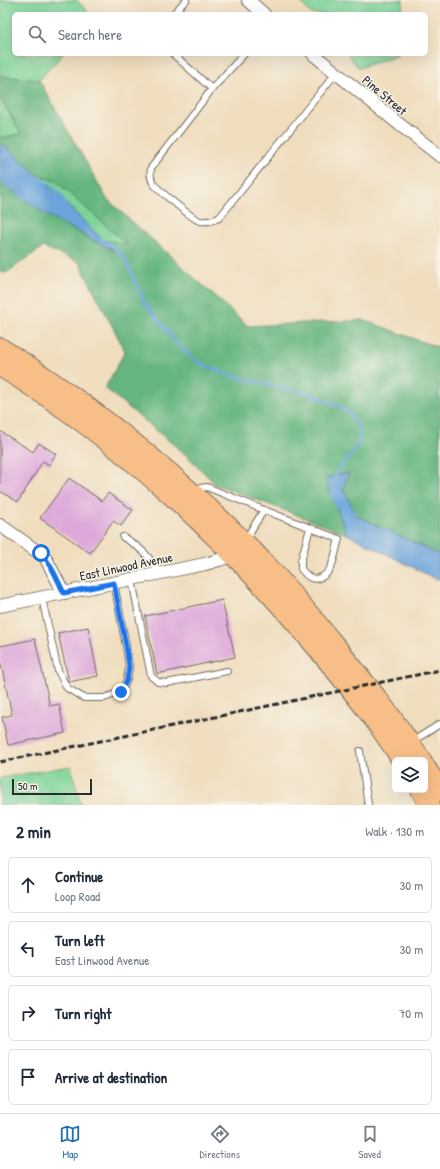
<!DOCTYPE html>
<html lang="en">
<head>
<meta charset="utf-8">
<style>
  :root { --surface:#fff; --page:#f6f6f7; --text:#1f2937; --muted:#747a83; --line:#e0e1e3; --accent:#1f6fb2 }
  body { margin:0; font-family:"Patrick Hand",sans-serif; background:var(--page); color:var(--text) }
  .controls { position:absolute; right:12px; bottom:12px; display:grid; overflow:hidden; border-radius:6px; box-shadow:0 4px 16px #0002 }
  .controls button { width:36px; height:36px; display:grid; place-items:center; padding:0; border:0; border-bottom:1px solid var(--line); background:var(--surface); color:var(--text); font:20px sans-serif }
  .scale { position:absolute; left:12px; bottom:10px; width:80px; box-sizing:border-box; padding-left:4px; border:2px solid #2b2b2b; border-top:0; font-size:11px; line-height:14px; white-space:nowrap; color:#2b2b2b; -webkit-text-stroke:3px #f7f3e8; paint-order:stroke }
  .stop { position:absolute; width:12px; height:12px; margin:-9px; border:3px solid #1a73e8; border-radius:50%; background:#fff }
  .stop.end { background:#1a73e8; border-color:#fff; box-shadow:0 1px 4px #0008 }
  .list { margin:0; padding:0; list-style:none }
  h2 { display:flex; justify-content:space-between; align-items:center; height:52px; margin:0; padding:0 16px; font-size:17px }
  h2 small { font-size:13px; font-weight:400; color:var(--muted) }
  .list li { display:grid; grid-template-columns:26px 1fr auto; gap:12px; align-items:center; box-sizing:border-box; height:56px; margin:0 8px 8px; padding:0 8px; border:1px solid var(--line); border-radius:6px }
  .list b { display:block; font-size:15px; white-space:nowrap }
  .list p { margin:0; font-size:13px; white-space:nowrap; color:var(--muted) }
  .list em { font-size:13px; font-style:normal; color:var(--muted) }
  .icon { flex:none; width:22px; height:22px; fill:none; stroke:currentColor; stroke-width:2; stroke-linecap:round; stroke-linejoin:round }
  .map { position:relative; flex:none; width:440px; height:805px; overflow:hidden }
  .search { position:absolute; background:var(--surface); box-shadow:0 4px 16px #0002; left:12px; right:12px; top:12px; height:44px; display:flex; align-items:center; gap:10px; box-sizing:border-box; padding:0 14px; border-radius:6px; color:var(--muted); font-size:15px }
  .sheet { height:308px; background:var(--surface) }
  nav { display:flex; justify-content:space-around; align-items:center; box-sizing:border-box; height:56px; border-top:1px solid var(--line); background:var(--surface); font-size:11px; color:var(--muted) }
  nav a { display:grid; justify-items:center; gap:2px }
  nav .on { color:var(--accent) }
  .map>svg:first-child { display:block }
  .green { fill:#7cd398; stroke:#547f62 }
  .forest { fill:#65b580; stroke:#487056 }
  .water { fill:#6ca4db; stroke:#4c6883 }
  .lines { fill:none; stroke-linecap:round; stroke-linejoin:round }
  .stream { stroke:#6ca4db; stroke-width:3 }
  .building { fill:#dea9da }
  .service-casing { stroke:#70695e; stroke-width:8 }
  .minor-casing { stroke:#70695e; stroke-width:14 }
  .trunk-casing { stroke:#70695e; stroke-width:22 }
  .service { stroke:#fff; stroke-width:6 }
  .minor { stroke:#fff; stroke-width:12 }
  .trunk { stroke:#f7be87; stroke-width:20 }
  .rail { stroke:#2b2b2b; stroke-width:3; stroke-dasharray:6 3; stroke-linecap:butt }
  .route { stroke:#1a73e8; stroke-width:5 }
  .labels { text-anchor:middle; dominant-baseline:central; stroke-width:3; stroke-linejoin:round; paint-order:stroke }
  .street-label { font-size:13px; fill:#2b2b2b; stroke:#f7f3e8 }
</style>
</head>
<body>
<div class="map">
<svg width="440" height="805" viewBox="0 0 440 805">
  <rect width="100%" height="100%" fill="#f7f3e8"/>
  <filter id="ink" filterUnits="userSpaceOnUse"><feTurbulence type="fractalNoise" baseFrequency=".025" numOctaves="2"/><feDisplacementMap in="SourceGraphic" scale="8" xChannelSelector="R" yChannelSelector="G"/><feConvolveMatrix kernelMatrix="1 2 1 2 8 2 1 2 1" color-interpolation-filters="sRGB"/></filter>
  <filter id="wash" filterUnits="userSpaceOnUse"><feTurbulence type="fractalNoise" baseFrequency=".012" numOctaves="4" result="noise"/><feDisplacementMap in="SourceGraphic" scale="16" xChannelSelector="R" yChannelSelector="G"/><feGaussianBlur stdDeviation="0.9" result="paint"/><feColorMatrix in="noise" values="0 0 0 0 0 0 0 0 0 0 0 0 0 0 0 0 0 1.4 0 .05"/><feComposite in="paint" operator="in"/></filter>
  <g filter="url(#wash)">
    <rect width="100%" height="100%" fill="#f0ddbd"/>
    <g class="green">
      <path d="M0,0H77L90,14H14V54H63L39,80L0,76Z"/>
      <path d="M299,0H403L402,14H311Z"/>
      <path d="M347,54H400L359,68Z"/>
      <path d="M0,97L21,134L0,138Z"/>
      <path d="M0,161L57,182L128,245L84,237L33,187Z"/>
      <path d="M71,766L81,805H0V778Z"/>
    </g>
    <path class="forest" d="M0,76L39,80L107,199L248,326L363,320L440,348V555L357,516L343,489L349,473L325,478L347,534L215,484L186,455L105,388L125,351L79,262L43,247L6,273L0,272V173L33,187L84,237L127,244L57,182L0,161V138L21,134L0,97Z"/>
    <g class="water">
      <path d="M0,142L31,169L114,251L49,216L0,183Z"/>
      <path d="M349,473L343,489L357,516L440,555V579H436L347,534L325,478Z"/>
    </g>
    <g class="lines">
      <g class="stream">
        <path d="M39,178C53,186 60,190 66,206"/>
        <path d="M101,239L116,249L125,259L144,302L174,340L188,354L199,363L218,371L236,377L313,395L328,401L349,413L357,424L359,429L358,444L353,453L341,466L334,479"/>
        <path d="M333,496L336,504L338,507"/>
      </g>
    </g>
    <g id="blocks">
      <g class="building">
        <path d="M0,431L33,452L39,443L56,454L49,465L43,461L18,502L0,491Z"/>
        <path d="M69,478L102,501L108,493L133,510L121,526L113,521L90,553L40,518Z"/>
        <path d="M222,600L235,657L157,674L145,616Z"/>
        <path d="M88,627L98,676L69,682L58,633Z"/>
        <path d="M35,639L50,706L59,704L65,733L8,745L2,717L12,715L0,660V646Z"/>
      </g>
    </g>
  </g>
  <g filter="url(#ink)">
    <use href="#blocks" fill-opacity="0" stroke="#70695e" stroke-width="1"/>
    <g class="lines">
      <defs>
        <g id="service">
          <path d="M173,14L186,0"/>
          <path d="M173,54L212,89"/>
          <path d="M244,54L212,89L151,168C150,174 150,178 153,183C158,190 193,219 200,221C207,222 212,221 219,218L336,73"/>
          <path d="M194,489L207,487L264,510L250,532L247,540"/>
          <path d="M264,510L339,539C335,551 334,574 319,578C311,581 306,575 301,569V561L310,528"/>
          <path d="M123,537C142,549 148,554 159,574"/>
          <path d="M132,580L151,676L158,682L167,683L227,671"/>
          <path d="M42,598L58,671L67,688L84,698H104L121,692L127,680L129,667L126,646L114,583"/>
          <path d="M413,741L440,724"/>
          <path d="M360,751L368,805"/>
        </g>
        <g id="minor">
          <path d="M248,0L264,14"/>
          <path d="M313,54L399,124L440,156"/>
          <path d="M0,525L45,557L64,593"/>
          <path d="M0,606L205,564L219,560L233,555"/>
        </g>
        <g id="trunk">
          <path d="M0,348C98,409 189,484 269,568C292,593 314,620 335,646C365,683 395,720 421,760"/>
          <path d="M0,366C126,443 235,547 328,661C354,693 380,725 402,760"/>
          <path d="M425,767L440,791"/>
          <path d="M421,790L430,805"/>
        </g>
      </defs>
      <use href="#service" class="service-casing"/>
      <use href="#minor" class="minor-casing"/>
      <use href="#trunk" class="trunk-casing"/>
      <use href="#service" class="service"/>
      <use href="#minor" class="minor"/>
      <use href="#trunk" class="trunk"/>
      <path class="rail" d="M0,762L440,670"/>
    </g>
  </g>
  <g class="lines" filter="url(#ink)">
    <path class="route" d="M41,553C52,564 57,580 64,593L114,583L126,646L129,667L127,680L121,692"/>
  </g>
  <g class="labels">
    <g class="street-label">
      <text transform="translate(385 95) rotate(40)">Pine Street</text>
      <text transform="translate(126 566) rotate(-12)">East Linwood Avenue</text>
    </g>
  </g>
</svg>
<div class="controls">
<button><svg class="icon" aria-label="layers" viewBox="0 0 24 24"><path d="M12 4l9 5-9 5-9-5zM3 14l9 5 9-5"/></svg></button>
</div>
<div class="scale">50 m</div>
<div class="stop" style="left:41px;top:553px"></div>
<div class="stop end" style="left:121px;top:692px"></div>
<div class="search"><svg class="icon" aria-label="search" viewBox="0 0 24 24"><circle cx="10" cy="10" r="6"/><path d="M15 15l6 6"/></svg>Search here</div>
</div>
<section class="sheet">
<h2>2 min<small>Walk · 130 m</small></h2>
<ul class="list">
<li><svg class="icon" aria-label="ahead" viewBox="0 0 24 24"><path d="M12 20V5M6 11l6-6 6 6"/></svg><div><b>Continue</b><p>Loop Road</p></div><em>30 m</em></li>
<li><svg class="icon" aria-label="left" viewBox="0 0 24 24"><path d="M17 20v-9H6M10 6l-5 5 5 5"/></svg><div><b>Turn left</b><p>East Linwood Avenue</p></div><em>30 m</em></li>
<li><svg class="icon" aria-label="right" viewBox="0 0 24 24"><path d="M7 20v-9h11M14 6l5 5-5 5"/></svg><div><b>Turn right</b></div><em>70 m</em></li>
<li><svg class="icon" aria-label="arrive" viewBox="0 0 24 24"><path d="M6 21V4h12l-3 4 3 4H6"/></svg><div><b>Arrive at destination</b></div></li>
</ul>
</section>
<nav>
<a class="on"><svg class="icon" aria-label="map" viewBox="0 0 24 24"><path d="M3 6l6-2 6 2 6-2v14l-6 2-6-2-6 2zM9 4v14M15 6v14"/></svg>Map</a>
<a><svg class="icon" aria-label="directions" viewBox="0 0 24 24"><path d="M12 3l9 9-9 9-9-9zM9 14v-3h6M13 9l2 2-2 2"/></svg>Directions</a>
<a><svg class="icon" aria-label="saved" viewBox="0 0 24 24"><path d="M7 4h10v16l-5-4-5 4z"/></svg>Saved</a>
</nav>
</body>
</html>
